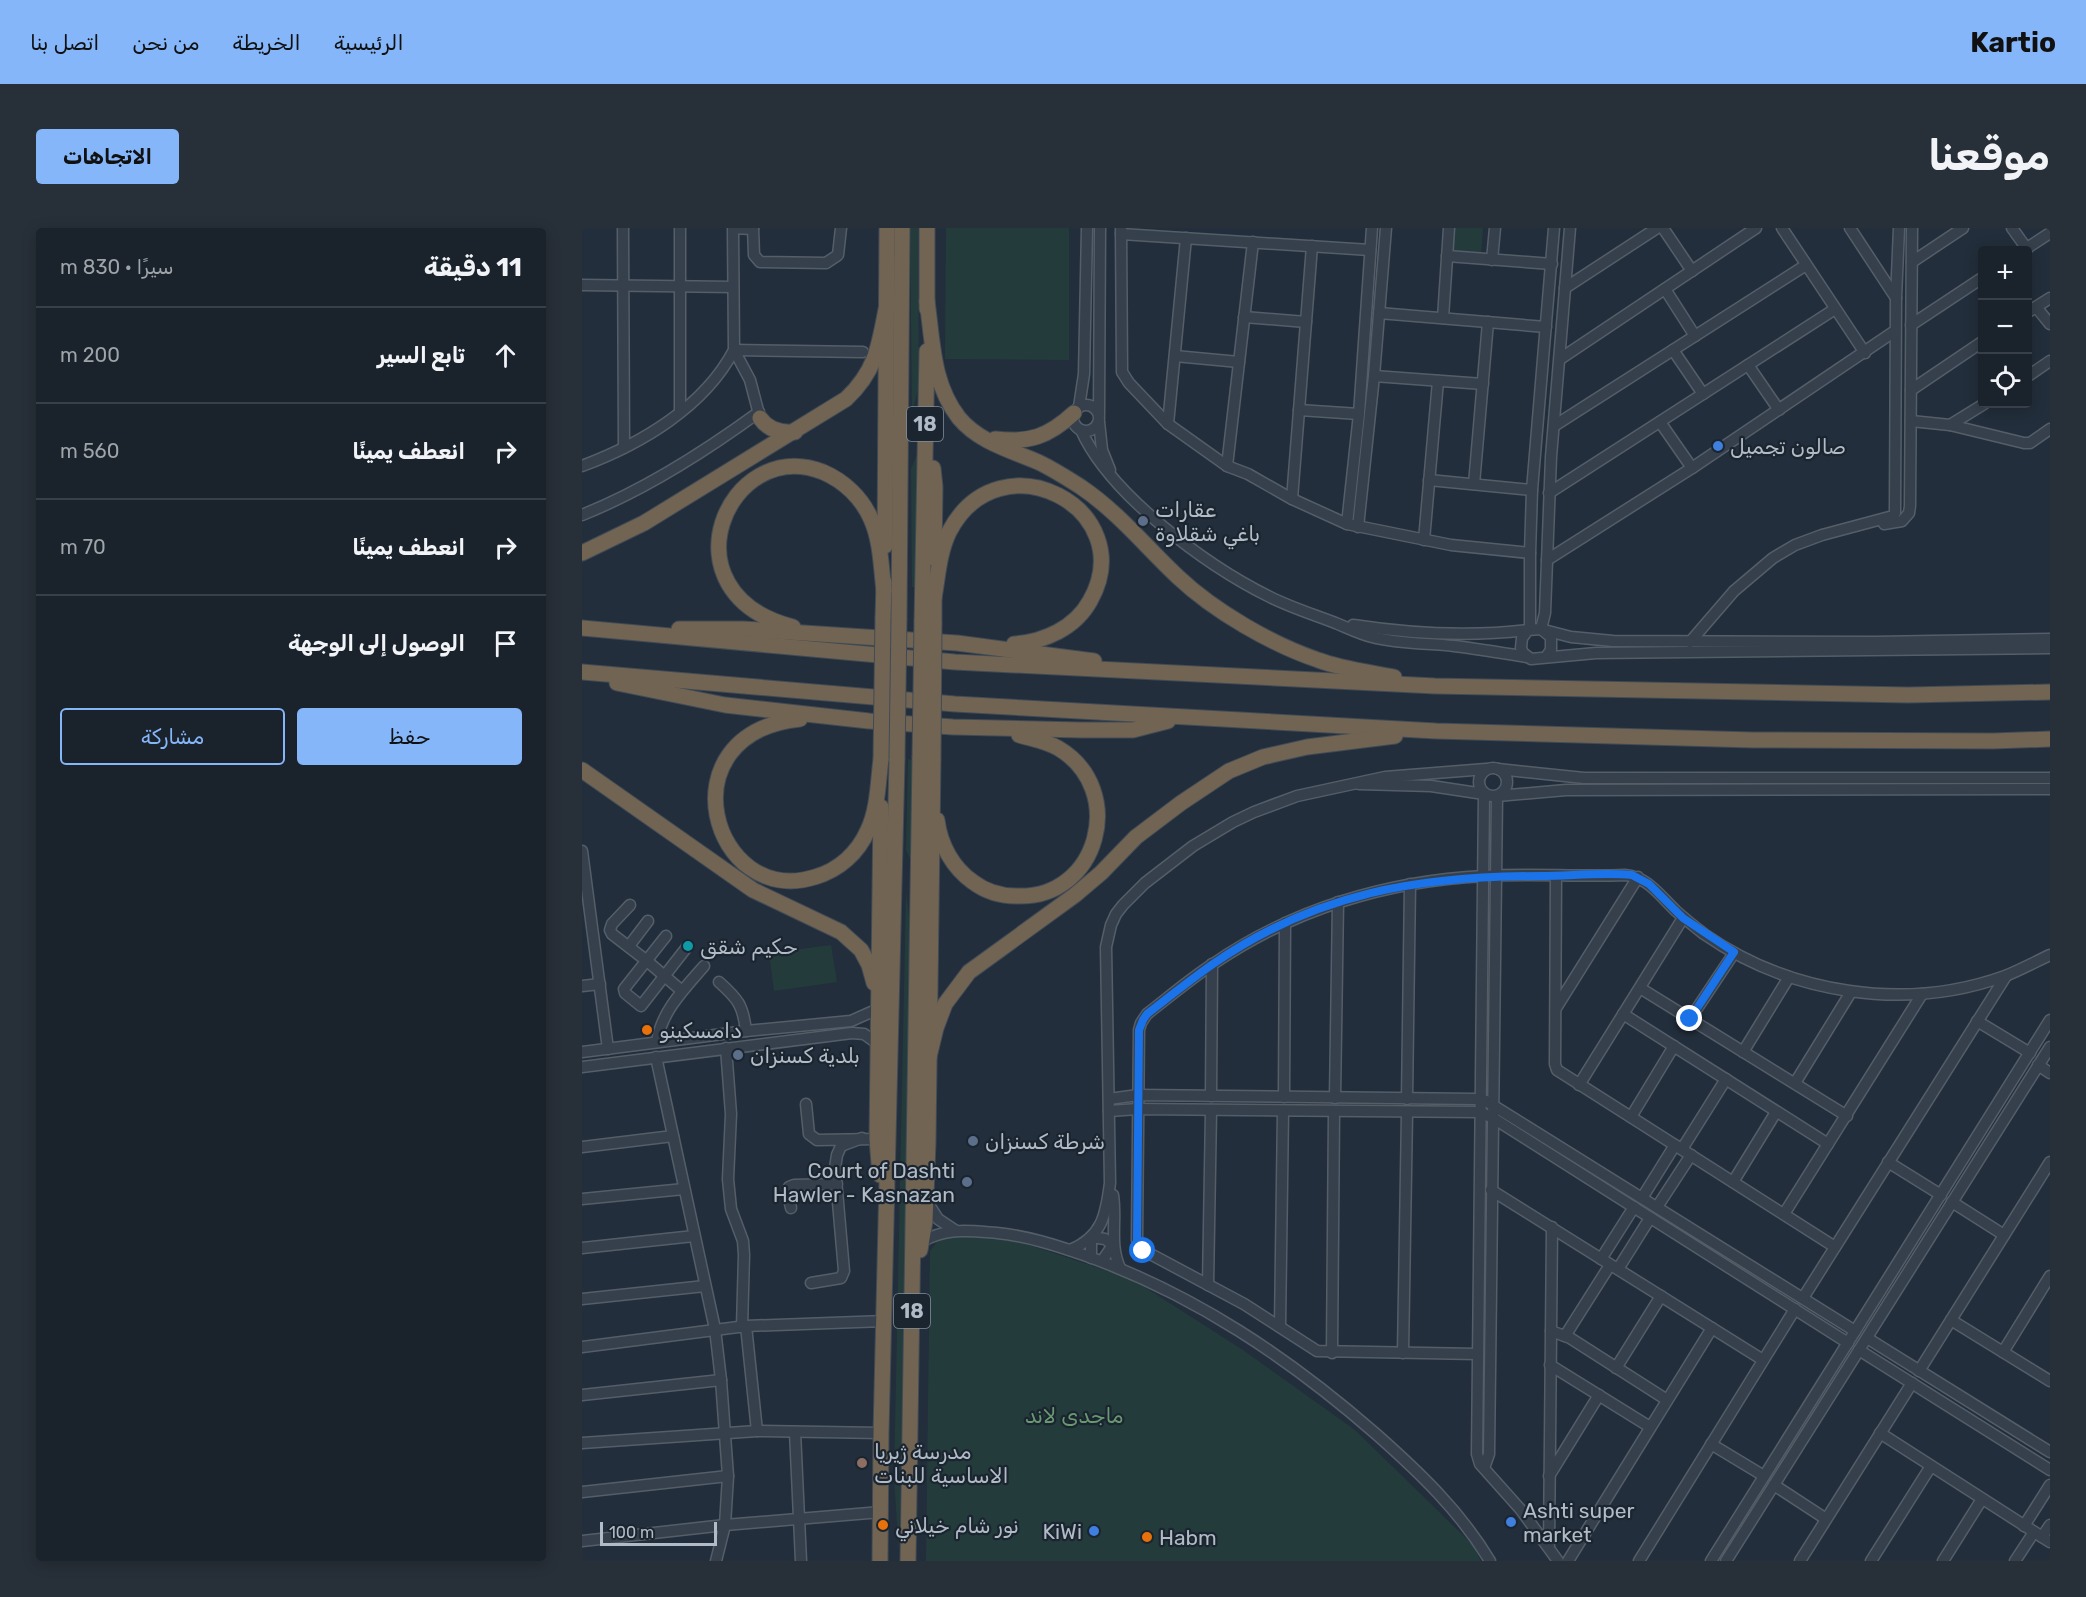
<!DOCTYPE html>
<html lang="ar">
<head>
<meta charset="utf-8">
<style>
  :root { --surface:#1a222c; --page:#272f38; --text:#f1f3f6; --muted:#9fa4a9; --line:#383f48; --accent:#84b6f9 }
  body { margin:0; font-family:Rubik,Cairo,sans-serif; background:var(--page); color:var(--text); direction:rtl }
  .controls { position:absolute; right:18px; top:18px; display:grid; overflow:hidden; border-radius:6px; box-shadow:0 3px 15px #0003 }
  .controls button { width:54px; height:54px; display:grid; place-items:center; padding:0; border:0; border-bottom:2px solid var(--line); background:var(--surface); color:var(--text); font:30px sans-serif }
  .scale { position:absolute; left:18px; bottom:15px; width:117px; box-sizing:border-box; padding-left:6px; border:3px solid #b1bbc7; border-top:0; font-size:16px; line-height:21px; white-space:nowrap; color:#b1bbc7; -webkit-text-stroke:4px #1b2530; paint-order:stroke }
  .stop { position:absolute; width:18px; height:18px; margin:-14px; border:4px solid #1a73e8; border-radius:50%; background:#fff }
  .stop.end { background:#1a73e8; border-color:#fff; box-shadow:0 2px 6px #0008 }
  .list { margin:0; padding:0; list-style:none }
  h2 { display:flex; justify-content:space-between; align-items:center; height:78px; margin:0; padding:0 24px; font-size:26px }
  h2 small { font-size:20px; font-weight:400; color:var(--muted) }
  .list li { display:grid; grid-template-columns:39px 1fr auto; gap:18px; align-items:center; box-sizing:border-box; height:96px; padding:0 24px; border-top:2px solid var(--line) }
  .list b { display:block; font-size:22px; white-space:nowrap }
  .list em { font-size:20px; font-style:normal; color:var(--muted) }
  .actions { display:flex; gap:12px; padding:18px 24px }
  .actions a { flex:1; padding:14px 0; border:2px solid var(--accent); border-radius:6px; text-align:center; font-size:21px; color:var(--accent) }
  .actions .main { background:var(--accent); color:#111 }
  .icon { flex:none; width:33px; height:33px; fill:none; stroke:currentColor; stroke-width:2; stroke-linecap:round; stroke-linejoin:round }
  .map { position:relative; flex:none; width:1468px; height:1333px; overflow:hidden; direction:ltr; border-radius:6px }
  header { display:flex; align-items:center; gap:36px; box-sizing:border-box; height:84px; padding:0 30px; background:var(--accent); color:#111 }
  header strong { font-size:28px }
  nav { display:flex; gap:33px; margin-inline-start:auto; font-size:21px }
  .intro { display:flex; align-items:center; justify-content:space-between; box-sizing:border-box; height:144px; padding:0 36px }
  h1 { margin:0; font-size:42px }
  .button { padding:15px 27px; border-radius:6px; background:var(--accent); color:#111; font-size:21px; font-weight:700 }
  main { display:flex; gap:36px; padding:0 36px }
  aside { flex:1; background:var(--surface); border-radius:6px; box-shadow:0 3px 15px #0003 }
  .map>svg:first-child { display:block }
  .green { fill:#243b3c }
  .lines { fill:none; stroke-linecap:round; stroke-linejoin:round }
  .minor-casing { stroke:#545e69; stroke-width:13 }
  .highway-casing { stroke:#414b56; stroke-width:17 }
  .minor { stroke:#36404c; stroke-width:10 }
  .highway { stroke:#726453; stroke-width:15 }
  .highway-bridge-casing { stroke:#414b56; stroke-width:17; stroke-linecap:butt }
  .highway-bridge { stroke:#726453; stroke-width:15 }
  .route { stroke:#1a73e8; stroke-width:8 }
  .shop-dot { fill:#3f7fe0; stroke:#1b2530; stroke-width:2 }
  .service-dot { fill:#5c6f8a; stroke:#1b2530; stroke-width:2 }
  .culture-dot { fill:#0f9aa8; stroke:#1b2530; stroke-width:2 }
  .food-dot { fill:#e8710a; stroke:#1b2530; stroke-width:2 }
  .education-dot { fill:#8d6e63; stroke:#1b2530; stroke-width:2 }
  .labels { text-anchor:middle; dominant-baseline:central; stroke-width:4.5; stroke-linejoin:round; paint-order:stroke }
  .shield { fill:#1b2530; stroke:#848e9a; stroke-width:1.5 }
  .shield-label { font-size:20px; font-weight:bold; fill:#b1bbc7 }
  .poi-label { font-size:21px; fill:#b1bbc7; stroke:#1b2530; text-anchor:start }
  .park-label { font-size:21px; fill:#689971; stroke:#1b2530 }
</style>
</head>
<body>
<header>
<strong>Kartio</strong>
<nav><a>الرئيسية</a><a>الخريطة</a><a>من نحن</a><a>اتصل بنا</a></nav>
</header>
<div class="intro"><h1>موقعنا</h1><a class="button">الاتجاهات</a></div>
<main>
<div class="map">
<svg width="1468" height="1333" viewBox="0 0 1468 1333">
  <rect width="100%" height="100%" fill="#222e3b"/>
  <g class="green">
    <path d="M328,0H336L337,158L330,185Z"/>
    <path d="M364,0H487V132L363,131Z"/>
    <path d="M871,0H901L899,26L869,24Z"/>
    <path d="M336,224L335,360L330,359L329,241Z"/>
    <path d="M326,531L332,532L329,633L324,622Z"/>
    <path d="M324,664L328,694L330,724L317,1323L312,1251Z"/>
    <path d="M249,717L255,754L192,763L187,725Z"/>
    <path d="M360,1007L432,1012L550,1051L661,1122L773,1202L889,1315L899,1333H344L348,1023Z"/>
  </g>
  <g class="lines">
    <defs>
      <g id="minor">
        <path d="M41,0L42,220"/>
        <path d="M171,0L172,27L178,34L244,35L256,27L259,0"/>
        <path d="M539,0L540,144L547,155L586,196L645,238L666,246L710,271L765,296L869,317L948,325"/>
        <path d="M1081,0L1110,43"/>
        <path d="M1200,0L1283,125"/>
        <path d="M1268,0L1314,70"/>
        <path d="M1430,0L1445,21"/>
        <path d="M539,6L788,22"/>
        <path d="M1442,22L1468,5"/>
        <path d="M865,28L970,36"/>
        <path d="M910,32L913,0"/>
        <path d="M1330,34L1381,0"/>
        <path d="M0,57L151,59"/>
        <path d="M983,60L1075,0"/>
        <path d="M1083,61L1113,108"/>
        <path d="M1454,79L1468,96"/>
        <path d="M1446,84L1468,70"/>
        <path d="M797,85L964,99"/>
        <path d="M662,89L724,94"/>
        <path d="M861,90L867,0"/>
        <path d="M1329,97L1400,50"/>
        <path d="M152,122L281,124"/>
        <path d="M152,122L168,152L178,190"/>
        <path d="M1091,122L1121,166"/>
        <path d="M593,128L657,134"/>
        <path d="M978,131L1174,0"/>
        <path d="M1166,137L1197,182"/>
        <path d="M792,148L901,156"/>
        <path d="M1446,148L1468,133"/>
        <path d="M1329,162L1400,114"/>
        <circle cx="504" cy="190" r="13"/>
        <path d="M497,179L502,146L505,0"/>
        <path d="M717,182L777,186"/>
        <path d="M98,184V0"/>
        <path d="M517,186L518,0"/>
        <path d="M1329,193L1368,197L1442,215H1448L1468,201"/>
        <path d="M517,194L520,222L528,242"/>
        <path d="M1078,194L1110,240"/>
        <path d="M586,196L604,10"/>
        <path d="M1368,197L1402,176"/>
        <path d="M972,198L1224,37"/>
        <path d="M499,202C528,267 625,338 688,369C710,380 733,387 756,396C768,401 778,406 790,409C817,416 845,415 872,418C897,421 921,425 945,429"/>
        <path d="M0,238C59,216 122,179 152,122L151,0L171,1"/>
        <path d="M645,238L671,14"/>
        <path d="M847,252L950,262"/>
        <path d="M892,256L906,94"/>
        <path d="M967,265L1253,81"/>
        <path d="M710,271L730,18"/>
        <path d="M0,287C60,263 125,222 177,184"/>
        <path d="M765,296L777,186L790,0"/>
        <path d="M1302,296L1320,293L1327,285L1328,278L1330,0"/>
        <path d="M776,299L792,148L804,0"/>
        <path d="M842,312L856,153"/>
        <path d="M965,332L1110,240L1313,103"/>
        <path d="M771,397C830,406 887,409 946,402"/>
        <path d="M948,401V325L950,262L972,0"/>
        <path d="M959,401L963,385L969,229L988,0"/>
        <path d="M962,402L989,409L1031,413L1293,414L1468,411"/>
        <path d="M1108,414L1152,363L1191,330L1213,317L1240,307L1311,288L1313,285L1314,70L1317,0"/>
        <path d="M964,429L969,422V409L959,401L946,402L940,410L939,420L941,425L949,431L1014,425L1468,420"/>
        <circle cx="911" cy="554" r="14"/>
        <path d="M916,541L1002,550H1468"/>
        <path d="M777,556L849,558L902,566L895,1226L898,1236L939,1282L976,1333"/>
        <path d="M0,623L26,821"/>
        <path d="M974,648L973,836L975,842L1253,1019"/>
        <path d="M48,677L30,696L28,702L30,706L65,733L100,763"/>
        <path d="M84,708L42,761L43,765L59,778L105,719"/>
        <path d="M47,718L66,693"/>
        <path d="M137,754C156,771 161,777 164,803"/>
        <path d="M0,758L18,756"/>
        <path d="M1058,760L1265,888"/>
        <path d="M974,780L1056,649"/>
        <path d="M1041,786L1246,916"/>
        <path d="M1108,791L1152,725"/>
        <path d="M1395,793L1448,825"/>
        <path d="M75,814C79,784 102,761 122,738"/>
        <path d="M144,820L149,886L146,951L149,981L161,1013L162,1027L160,1099"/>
        <path d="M0,824L164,803L269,793L296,781"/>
        <path d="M1161,824L1207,749"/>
        <path d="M74,829L133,1101L139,1152L146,1248L143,1297L134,1333"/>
        <path d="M1456,837L1468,845"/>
        <path d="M0,839L270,805L282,806L296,816"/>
        <path d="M1213,855L1269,764"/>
        <path d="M997,857L1101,690"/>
        <path d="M629,868L630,736"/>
        <path d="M702,869L703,695"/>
        <path d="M753,870L756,674"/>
        <path d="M527,871L556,867L893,871L904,873L1273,1103"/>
        <path d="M825,871L828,656"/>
        <path d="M224,876L227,906L235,912L295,911"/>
        <path d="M527,883L556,881L898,884L911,890L1266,1115"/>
        <path d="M1049,889L1092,818"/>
        <path d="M0,919L91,908"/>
        <path d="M1100,921L1144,851"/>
        <path d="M1306,934L1359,967"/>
        <path d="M1151,954L1194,884"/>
        <path d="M909,962L1181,1132"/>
        <path d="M531,967C535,992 527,1016 538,1040"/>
        <path d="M1060,970L1093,917"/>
        <path d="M0,971L102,961"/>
        <path d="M344,972L356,991L374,1003"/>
        <path d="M1370,974L1422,1007"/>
        <path d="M1075,979L1109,927"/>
        <path d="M209,980L206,965L207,959L212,957L255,956"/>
        <path d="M1202,986L1340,766"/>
        <path d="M340,1014C363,999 389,1003 415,1005C445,1008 473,1017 502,1027C612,1066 707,1130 794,1206C837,1244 878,1283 908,1333"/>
        <path d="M0,1020L112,1008"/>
        <path d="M488,1022C520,1009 524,987 528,955L524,719L529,697L534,686L541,677L563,655L611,618L651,594L672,584L715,568L803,549L904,541"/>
        <path d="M509,1030V1009L523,1011L531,1017L520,1033"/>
        <path d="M1019,1031L1052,979"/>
        <path d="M1036,1041L1068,990"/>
        <path d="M229,1055L259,1050L262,1043L253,940L255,927L259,918L280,910"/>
        <path d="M626,1057L629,883"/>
        <path d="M1221,1070L1424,748"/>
        <path d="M0,1071L123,1058"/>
        <path d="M1369,1092L1468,1153"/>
        <path d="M164,1098L175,1203"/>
        <path d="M698,1099L701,883"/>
        <path d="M969,1103L988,1110L1085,1172"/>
        <path d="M983,1108L1028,1037"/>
        <path d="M1285,1110L1468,1224"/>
        <path d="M0,1119L164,1098L303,1093"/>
        <path d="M1277,1122L1468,1242"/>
        <path d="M1421,1124L1468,1048"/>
        <path d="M750,1125L752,884"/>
        <path d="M821,1125L825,885"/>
        <path d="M895,1126L735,1123L662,1076L559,1021L555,1012L557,802L559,795L565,786C587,769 608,751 631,736C711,681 805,653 902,648C949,645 996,649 1043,647C1066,649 1078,668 1094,683C1103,691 1113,699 1122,706C1208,766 1323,784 1423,748C1438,742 1453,734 1468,727"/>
        <path d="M968,1137L1068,1199"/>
        <path d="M1034,1140L1079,1068"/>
        <path d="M1337,1143L1468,934"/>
        <path d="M0,1167L139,1152"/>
        <path d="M213,1204L219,1333"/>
        <path d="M1298,1205L1468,1314"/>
        <path d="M0,1215L175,1203L299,1205"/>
        <path d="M1129,1216L1182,1248"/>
        <path d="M902,1240L907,1226L915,568L984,562L1468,561"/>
        <path d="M967,1248L1017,1167"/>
        <path d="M1192,1257L1244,1291"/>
        <path d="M0,1264L146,1248"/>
        <path d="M1442,1298L1468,1257"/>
        <path d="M1460,1309L1468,1297"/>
        <path d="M0,1313L143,1297L299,1284"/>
        <path d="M967,1318L970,999"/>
        <path d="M986,1333L1130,1100"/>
        <path d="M1057,1333L1213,1081"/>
        <path d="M1129,1333L1468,792"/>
        <path d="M1144,1333L1468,819"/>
        <path d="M1218,1333L1330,1155"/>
        <path d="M1289,1333L1349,1238"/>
        <path d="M1361,1333L1400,1271"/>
        <path d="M1433,1333L1452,1304"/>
      </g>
      <g id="highway">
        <path d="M345,0V81"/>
        <path d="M345,73C351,115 350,155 377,190C397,214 428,222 456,234C471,241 485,250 499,259C536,284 564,319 596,349C632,383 689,416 736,432C760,441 787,444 812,449"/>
        <path d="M178,190C186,202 199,205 213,204"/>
        <path d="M413,211C447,215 466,209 492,185"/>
        <path d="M351,240L353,259L352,330"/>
        <path d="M303,318L305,0"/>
        <path d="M0,325L62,295L264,171C293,144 297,119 304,81"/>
        <path d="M352,370C356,348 357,325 367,304C418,206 560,281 508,373C493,400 462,414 432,416"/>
        <path d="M301,390L302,354"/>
        <path d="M317,391L320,0"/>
        <path d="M340,393L345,123"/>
        <path d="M352,396V360"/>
        <path d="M211,399C78,365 146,207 241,244C262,253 280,270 289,291C299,313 299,339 302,363"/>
        <path d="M0,400L373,434L853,458L1326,467L1468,464"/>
        <path d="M97,401H161L375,415L512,433"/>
        <path d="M0,444L373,476L854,503L1171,512L1411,513L1468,511"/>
        <path d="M35,455L143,477L287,493L371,499L499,502H551L586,493"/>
        <path d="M218,491C80,505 130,681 233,649C257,642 276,625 286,602C296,581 296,554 299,531"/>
        <path d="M0,542L171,662L259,704L279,722L287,737L292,755"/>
        <path d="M355,592C358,617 371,640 391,654C403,663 418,668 434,668C517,672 546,561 476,520C463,513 450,511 437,507"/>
        <path d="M346,833L354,800L363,776L387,744L493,667L519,645L554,609L599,575L647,543L681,529L725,519L813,508"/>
        <path d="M298,947L295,911L299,579"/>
        <path d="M338,1022L343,993L346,914L351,531"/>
        <path d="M298,1333L299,1205L315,531"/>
        <path d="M326,1333L338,530"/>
      </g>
    </defs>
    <use href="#minor" class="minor-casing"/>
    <use href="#highway" class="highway-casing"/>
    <use href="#minor" class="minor"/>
    <use href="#highway" class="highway"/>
    <defs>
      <g id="highway-bridge">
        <path d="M338,530L340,393"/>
        <path d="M299,531L301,390"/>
        <path d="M315,531L317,391"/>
        <path d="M351,531L352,396"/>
      </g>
    </defs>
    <use href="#highway-bridge" class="highway-bridge-casing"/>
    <use href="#highway-bridge" class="highway-bridge"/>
  </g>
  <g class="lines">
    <path class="route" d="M561,1023L557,1019L555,1012L557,802L561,792L565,786C587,769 608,752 631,736C733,665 837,648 959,648C988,648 1020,644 1050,647L1067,656L1101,690L1152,724L1108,791"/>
  </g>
  <g class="shop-dot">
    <circle cx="1136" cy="218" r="6"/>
    <circle cx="929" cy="1294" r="6"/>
    <circle cx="512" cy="1303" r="6"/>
  </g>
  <g class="service-dot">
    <circle cx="561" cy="293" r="6"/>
    <circle cx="156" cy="827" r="6"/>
    <circle cx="391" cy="913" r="6"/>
    <circle cx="385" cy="954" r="6"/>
  </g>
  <circle class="culture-dot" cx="106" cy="718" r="6"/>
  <g class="food-dot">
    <circle cx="65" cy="802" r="6"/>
    <circle cx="301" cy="1297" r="6"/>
    <circle cx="565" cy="1309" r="6"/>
  </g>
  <circle class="education-dot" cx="280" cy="1235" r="6"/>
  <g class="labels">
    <g class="shield">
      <rect x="325" y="179" width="36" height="34" rx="4.5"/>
      <rect x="312" y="1066" width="36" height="34" rx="4.5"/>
    </g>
    <g class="shield-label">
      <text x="343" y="196">18</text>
      <text x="330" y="1083">18</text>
    </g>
    <g class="poi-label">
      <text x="1148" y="218">صالون تجميل</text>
      <text x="573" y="281">عقارات<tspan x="573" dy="24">باغي شقلاوة</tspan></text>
      <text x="118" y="718">حكيم شقق</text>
      <text x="77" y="802">دامسكينو</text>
      <text x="168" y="827">بلدية كسنزان</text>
      <text x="403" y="913">شرطة كسنزان</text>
      <text x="373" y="942" text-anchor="end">Court of Dashti<tspan x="373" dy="24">Hawler - Kasnazan</tspan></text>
      <text x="292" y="1223">مدرسة ژيريا<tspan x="292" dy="24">الاساسية للبنات</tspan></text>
      <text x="941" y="1282">Ashti super<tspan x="941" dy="24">market</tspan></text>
      <text x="313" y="1297">نور شام خيلاني</text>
      <text x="500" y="1303" text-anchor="end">KiWi</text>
      <text x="577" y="1309">Habm</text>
    </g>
    <g class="park-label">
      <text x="492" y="1187">ماجدی لاند</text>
    </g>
  </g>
</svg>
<div class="controls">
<button>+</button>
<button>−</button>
<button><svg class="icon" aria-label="locate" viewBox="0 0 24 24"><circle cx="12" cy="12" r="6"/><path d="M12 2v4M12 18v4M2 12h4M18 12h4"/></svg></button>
</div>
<div class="scale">100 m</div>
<div class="stop" style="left:561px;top:1023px"></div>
<div class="stop end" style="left:1108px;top:791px"></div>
</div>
<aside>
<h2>11 دقيقة<small>سيرًا · 830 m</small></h2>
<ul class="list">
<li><svg class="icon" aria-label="ahead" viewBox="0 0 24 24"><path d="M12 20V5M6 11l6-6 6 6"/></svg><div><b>تابع السير</b></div><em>200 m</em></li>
<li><svg class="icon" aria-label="right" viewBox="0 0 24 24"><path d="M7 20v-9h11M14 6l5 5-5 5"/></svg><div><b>انعطف يمينًا</b></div><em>560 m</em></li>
<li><svg class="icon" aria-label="right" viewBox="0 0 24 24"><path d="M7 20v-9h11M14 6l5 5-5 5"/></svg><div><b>انعطف يمينًا</b></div><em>70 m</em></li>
<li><svg class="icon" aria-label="arrive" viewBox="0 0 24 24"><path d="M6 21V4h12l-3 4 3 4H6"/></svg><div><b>الوصول إلى الوجهة</b></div></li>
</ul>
<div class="actions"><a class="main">حفظ</a><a>مشاركة</a></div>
</aside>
</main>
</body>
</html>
